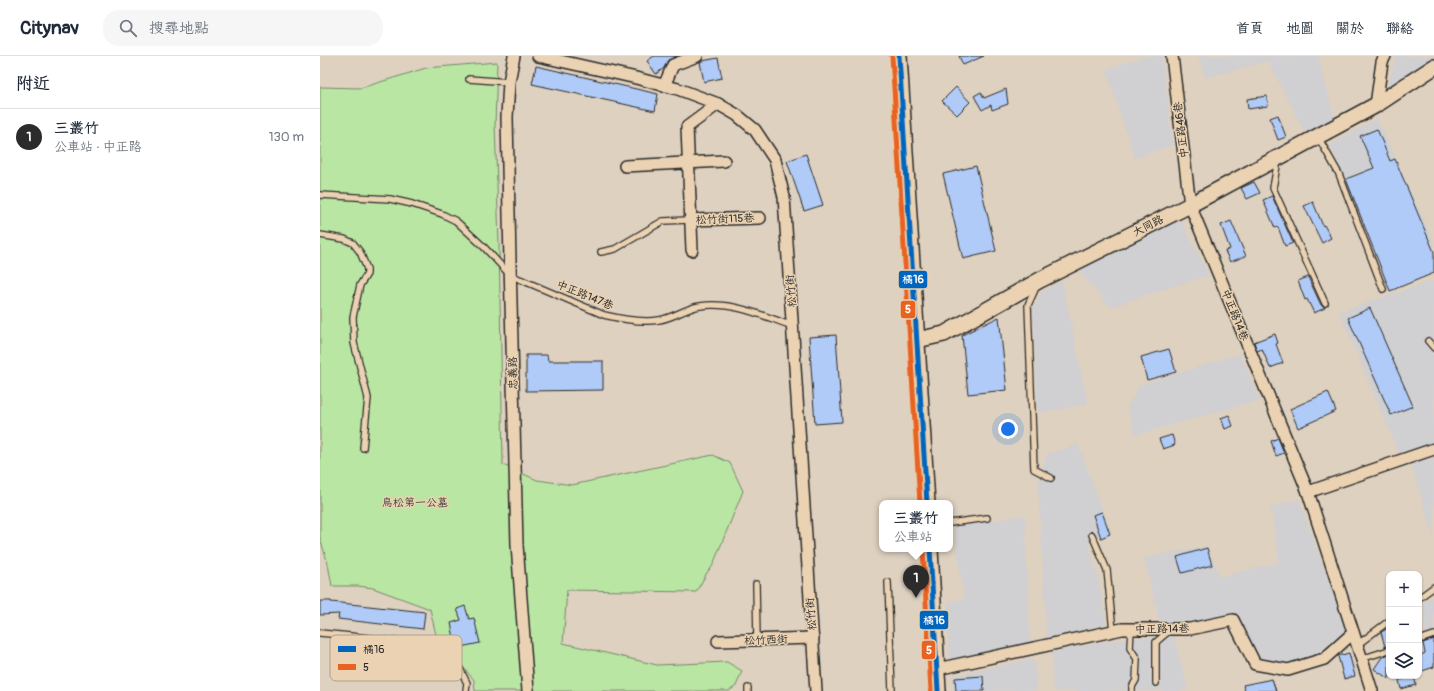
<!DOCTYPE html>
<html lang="zh-TW">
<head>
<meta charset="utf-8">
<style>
  :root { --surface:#fff; --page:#f6f6f7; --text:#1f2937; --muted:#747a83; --line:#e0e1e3; --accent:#2b2b2b }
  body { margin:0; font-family:Pangolin,"LXGW WenKai TC",sans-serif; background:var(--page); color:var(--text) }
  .controls { position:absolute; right:12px; bottom:12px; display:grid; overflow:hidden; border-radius:8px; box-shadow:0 1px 3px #0004 }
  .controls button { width:36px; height:36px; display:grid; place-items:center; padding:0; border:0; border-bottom:1px solid var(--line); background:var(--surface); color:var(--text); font:20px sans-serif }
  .you { position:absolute; left:688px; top:373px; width:14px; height:14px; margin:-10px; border:3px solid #fff; border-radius:50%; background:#1a73e8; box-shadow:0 0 0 6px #1a73e833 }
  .badge { display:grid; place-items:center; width:26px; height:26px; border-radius:50%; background:var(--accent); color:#fff; font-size:13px; font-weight:700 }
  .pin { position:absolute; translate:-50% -33px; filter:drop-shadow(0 1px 2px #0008) }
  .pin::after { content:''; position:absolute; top:21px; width:14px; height:12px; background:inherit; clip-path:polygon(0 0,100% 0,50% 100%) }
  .popup { position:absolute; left:559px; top:444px; width:74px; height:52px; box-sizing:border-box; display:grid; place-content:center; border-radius:8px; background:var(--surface); filter:drop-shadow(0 1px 3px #0005); font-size:13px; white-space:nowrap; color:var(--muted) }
  .popup b { font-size:15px; color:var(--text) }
  .popup::after { content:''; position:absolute; left:50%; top:100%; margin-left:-8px; border:8px solid transparent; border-top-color:var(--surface) }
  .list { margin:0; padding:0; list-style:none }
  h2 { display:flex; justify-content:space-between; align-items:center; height:52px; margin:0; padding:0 16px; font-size:17px }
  h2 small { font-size:13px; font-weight:400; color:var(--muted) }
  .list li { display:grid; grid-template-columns:26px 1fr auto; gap:12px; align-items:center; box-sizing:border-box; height:56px; padding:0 16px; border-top:1px solid var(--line) }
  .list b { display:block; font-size:15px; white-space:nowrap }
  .list p { margin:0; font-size:13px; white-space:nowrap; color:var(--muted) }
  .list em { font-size:13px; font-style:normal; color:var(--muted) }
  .icon { flex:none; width:22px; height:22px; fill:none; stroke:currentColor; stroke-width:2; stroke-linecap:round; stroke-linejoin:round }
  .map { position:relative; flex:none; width:1114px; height:635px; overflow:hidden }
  header { display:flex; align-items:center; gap:24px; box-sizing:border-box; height:56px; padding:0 20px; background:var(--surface); border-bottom:1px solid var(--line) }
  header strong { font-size:19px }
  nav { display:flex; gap:22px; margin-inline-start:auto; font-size:14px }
  .search { width:280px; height:36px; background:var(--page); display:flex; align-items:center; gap:10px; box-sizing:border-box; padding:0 14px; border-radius:16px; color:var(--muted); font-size:15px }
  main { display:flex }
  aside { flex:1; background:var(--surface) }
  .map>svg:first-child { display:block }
  .built { fill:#d0cfd1 }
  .green { fill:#bae6a3; stroke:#728867 }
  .building { fill:#b0cbf8; stroke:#2b2b2b }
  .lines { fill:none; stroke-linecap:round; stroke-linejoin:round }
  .lane-casing { stroke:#2b2b2b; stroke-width:8 }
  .street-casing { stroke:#2b2b2b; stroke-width:14 }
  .secondary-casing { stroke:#2b2b2b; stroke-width:18 }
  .lane { stroke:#ead2b2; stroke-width:5.5 }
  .street { stroke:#ead2b2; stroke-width:11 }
  .secondary { stroke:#ead2b2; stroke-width:15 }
  .bus-1-casing { stroke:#ead2b2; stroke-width:8 }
  .bus-2-casing { stroke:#ead2b2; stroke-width:8 }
  .bus-1 { stroke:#0065bd; stroke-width:5 }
  .bus-2 { stroke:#e86222; stroke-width:5 }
  .labels { text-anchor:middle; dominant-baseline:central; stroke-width:3; stroke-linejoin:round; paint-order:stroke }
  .street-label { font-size:11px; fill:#2b2b2b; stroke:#ead2b2 }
  .park-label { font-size:11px; fill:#40473d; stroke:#ead2b2 }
  .key { fill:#ead2b2; stroke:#b1a08a; stroke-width:1 }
  .key-label { font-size:11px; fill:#2b2b2b }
  .line-badge { stroke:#ead2b2; stroke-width:1.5 }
  .badge-label { font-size:11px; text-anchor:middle; font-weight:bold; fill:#fff }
</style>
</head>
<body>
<header>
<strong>Citynav</strong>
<div class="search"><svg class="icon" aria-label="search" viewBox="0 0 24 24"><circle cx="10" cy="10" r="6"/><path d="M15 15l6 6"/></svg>搜尋地點</div>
<nav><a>首頁</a><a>地圖</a><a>關於</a><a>聯絡</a></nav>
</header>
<main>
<aside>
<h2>附近<small></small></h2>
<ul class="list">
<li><span class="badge">1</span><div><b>三叢竹</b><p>公車站 · 中正路</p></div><em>130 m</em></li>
</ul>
</aside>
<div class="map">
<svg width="1114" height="635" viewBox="0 0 1114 635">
  <rect width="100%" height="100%" fill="#ded1c0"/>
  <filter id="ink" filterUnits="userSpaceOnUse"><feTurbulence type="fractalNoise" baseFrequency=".025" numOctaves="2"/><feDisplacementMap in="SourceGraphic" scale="8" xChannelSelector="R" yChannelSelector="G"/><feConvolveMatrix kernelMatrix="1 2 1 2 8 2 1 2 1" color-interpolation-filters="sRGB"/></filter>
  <g filter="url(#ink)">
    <g class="built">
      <path d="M824,0H842L853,89L815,102L786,14Z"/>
      <path d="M879,0H998L1015,64L985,77L948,5L885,22Z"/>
      <path d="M1076,0H1114V2L1069,35V26Z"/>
      <path d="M1057,62L1114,186V217L1072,233L1010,89Z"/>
      <path d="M860,163L889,219L790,251L755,211Z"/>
      <path d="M742,224L768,348L718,357L713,252L721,236Z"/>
      <path d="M1114,224V388L1080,400L1019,256Z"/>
      <path d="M920,298L940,344L816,379L807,352L819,329Z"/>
      <path d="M758,388L790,474L768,485L779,524L786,568L727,585L718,427L727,398Z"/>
      <path d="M1114,401V481L1091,408Z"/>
      <path d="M979,443L1027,577L1003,597L980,607L962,608L938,601L913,556L880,567H840L824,502L887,490L900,521L959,506L951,452Z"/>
      <path d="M705,459L710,588L629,606L628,546L644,543L634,471Z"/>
      <path d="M1114,540V608L1099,613V587L1106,575L1102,547Z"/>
      <path d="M854,580L868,635H733L732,595L803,583Z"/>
      <path d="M714,603L717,635H633L632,620Z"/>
    </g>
    <path class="green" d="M177,6L175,69L179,188L183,409L217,424L252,429L393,399L410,407L423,435L392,511L388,515L376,536L247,534L243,587L337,609L407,606L422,615L416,630L409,635H155L154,624L116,579L110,553L53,532L38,530H12L8,508L0,482V31L41,32L106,12Z"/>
    <g class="building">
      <path d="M334,0H357L348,4L344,12L336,18L327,5Z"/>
      <path d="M639,0H664L643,9Z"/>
      <path d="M398,2L402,22L384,26L380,6L382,5Z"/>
      <path d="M216,10L338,38L335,55L212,28Z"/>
      <path d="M636,31L650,46L637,59L622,45Z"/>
      <path d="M686,33L688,48L672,54L671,49L662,54L654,40L661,36L664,42Z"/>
      <path d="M947,40L948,50L928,53L927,43Z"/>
      <path d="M958,59L966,81L958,84L950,62Z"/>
      <path d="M1057,73L1070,105L1075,103L1114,196V217L1070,235L1026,123L1054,112L1040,80Z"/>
      <path d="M486,98L503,149L484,155L467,105Z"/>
      <path d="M656,110L676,195L643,203L623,118Z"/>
      <path d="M934,126L940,137L927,143L921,132Z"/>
      <path d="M952,140L973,187L965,190L958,171L955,172L943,144Z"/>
      <path d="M993,146L1003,170L1004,169L1011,182L1002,187L984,150Z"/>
      <path d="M911,165L926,200L910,206L905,195L910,193L901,169Z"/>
      <path d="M988,221L1001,249L1005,252L994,257L987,243L985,244L978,225Z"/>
      <path d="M1050,252L1093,350L1071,359L1028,262Z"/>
      <path d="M679,261L687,334L648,338L642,279Z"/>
      <path d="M955,278L958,287L956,288L963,307L950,312L942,293L937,295L934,286Z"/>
      <path d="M516,279L522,366L495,368L489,281Z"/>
      <path d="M849,293L856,316L827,324L821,301Z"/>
      <path d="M206,299H227L228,305H283V334L206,335Z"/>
      <path d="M1008,336L1016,355L978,372L970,353Z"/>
      <path d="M909,359L913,370L905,373L901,362Z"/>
      <path d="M852,379L855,389L843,393L839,383Z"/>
      <path d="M958,382L964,397L956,400L951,385Z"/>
      <path d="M782,456L790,478L781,482L773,459Z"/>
      <path d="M887,492L892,509L862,517L857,501Z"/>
      <path d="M0,545H11V546L105,556L103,573L18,563L19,558L0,559Z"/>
      <path d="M145,550L149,563L154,562L160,587L136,592L131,567L141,564L137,553Z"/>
      <path d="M1069,572V590L1065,591L1061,576Z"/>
      <path d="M1114,583V611L1099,616V600L1105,597L1103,587Z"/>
      <path d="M1029,597L1035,620L1024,623L1018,600Z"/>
      <path d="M1069,598V623L1054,613L1062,601Z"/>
      <path d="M663,620L664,635H636L635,622Z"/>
      <path d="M1094,620L1096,629L1081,633L1079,624Z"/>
      <path d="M952,623L956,635H925L923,629Z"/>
    </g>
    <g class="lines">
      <defs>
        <g id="lane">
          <path d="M149,23L189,26"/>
          <path d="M998,81L1019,118L1063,233"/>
          <path d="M958,104L953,132L1005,247"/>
          <path d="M0,139L70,143L92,148L122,158L136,165L164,191L190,219L284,259C301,263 322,267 339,264C353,262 366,252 380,250C412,245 443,260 473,270"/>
          <path d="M0,179L24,183L33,187L40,196L47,213V218L40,229L33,261L34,287L48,342L43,392"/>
          <path d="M281,196L295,193L343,165L370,164"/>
          <path d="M717,229L708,249L714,413L731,422"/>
          <path d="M1108,285L1114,292"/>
          <path d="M630,467L667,462"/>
          <path d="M772,479L787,514L793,575"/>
          <path d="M568,526L572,635"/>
          <path d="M436,528L437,584"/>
          <path d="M1099,542L1114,531"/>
          <path d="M811,573L810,592L817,603L816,624L812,631V635"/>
          <path d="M0,577L50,582L119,592L138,609L147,627L146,635"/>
          <path d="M1099,584L1114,579"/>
          <path d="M1037,589L1069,565"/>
          <path d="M1041,603L1069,594"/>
          <path d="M836,627V586L849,575"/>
          <path d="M428,632V635"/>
        </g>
        <g id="street">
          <path d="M194,0L189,26L187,61L190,206L197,489L208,635"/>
          <path d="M218,0L312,21L358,33L398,48L417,59L435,74L455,104L464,141L496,635"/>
          <path d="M852,0L870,149L988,436L1052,635"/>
          <path d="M344,30L353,9L377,0"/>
          <path d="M1056,49L1062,6L1065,0"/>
          <path d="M305,110L404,105"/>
          <path d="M370,164L440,162"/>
          <path d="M372,194L367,71L398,48"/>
          <path d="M988,436L1114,393"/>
          <path d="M398,585L493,582"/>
          <path d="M617,613L802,573H870L913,564L935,608L968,614L1004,603L1033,577"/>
        </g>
        <g id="secondary">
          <path d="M579,0L607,447"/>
          <path d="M597,284L624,278L720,224L870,149L1056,49L1114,11"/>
          <path d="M610,493L618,635"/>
        </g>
      </defs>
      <use href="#lane" class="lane-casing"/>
      <use href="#street" class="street-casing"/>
      <use href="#secondary" class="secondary-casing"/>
      <use href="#lane" class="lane"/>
      <use href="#street" class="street"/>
      <use href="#secondary" class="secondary"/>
      <defs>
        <g id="bus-1">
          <path d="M579,0L607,447"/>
          <path d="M610,493L618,635"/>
        </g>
        <g id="bus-2">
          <path d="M572,0L600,447"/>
          <path d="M603,493L611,635"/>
        </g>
      </defs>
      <use href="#bus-1" class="bus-1-casing"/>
      <use href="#bus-2" class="bus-2-casing"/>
      <use href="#bus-1" class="bus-1"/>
      <use href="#bus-2" class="bus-2"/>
    </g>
  </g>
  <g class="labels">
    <g class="street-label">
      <text transform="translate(861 74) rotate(-97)">中正路46巷</text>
      <text transform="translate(405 163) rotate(-2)">松竹街115巷</text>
      <text transform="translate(828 170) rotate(-27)">大同路</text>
      <text transform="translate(471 235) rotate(-94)">松竹街</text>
      <text transform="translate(265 239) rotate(22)">中正路147巷</text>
      <text transform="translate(915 259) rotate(68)">中正路14巷</text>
      <text transform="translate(193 317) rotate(-91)">忠義路</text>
      <text transform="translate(491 558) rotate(-94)">松竹街</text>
      <text transform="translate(842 573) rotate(-1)">中正路14巷</text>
      <text transform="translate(446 584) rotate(-2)">松竹西街</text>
    </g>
    <g class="park-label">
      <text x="95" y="446">鳥松第一公墓</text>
    </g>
  </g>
  <rect x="10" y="579" width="132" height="46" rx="6" class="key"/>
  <rect x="18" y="590" width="18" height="6" fill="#0065bd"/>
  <rect x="18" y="608" width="18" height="6" fill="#e86222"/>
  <g class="key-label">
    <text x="43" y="597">橘16</text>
    <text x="43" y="615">5</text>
  </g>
  <g class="line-badge">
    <rect x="578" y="214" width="30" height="19" rx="4" fill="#0065bd"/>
    <rect x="580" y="244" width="16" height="19" rx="4" fill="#e86222"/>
    <rect x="599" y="554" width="30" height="20" rx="4" fill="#0065bd"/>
    <rect x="601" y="584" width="15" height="20" rx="4" fill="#e86222"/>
  </g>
  <g class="badge-label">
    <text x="593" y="227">橘16</text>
    <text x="588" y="257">5</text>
    <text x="614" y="568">橘16</text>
    <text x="609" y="598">5</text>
  </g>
</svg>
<div class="controls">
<button>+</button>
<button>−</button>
<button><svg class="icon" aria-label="layers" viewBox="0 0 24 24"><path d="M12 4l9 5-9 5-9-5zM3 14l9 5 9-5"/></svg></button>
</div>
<div class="you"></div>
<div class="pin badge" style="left:596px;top:542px">1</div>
<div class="popup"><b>三叢竹</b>公車站</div>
</div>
</main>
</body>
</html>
